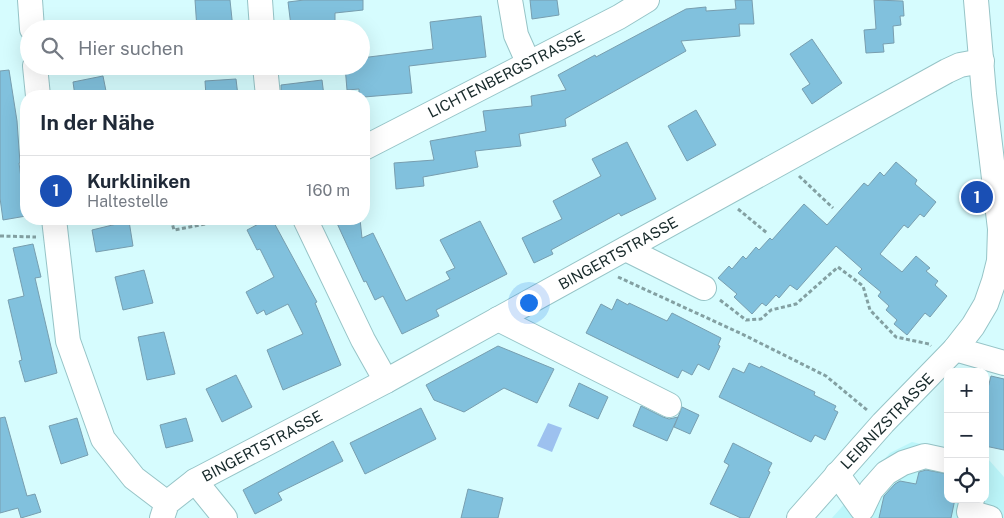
<!DOCTYPE html>
<html lang="de">
<head>
<meta charset="utf-8">
<style>
  :root { --surface:#fff; --page:#f6f6f7; --text:#1f2937; --muted:#747a83; --line:#e0e1e3; --accent:#a93a98 }
  body { margin:0; font-family:"Public Sans",sans-serif; background:var(--page); color:var(--text) }
  .controls { position:absolute; right:15px; bottom:15px; display:grid; overflow:hidden; border-radius:10px; box-shadow:0 5px 20px #0002 }
  .controls button { width:45px; height:45px; display:grid; place-items:center; padding:0; border:0; border-bottom:1px solid var(--line); background:var(--surface); color:var(--text); font:25px sans-serif }
  .you { position:absolute; left:528px; top:302px; width:18px; height:18px; margin:-12px; border:4px solid #fff; border-radius:50%; background:#1a73e8; box-shadow:0 0 0 8px #1a73e833 }
  .badge { display:grid; place-items:center; width:32px; height:32px; border-radius:50%; background:var(--accent); color:#fff; font-size:16px; font-weight:700 }
  .pin { position:absolute; translate:-50% -50%; border:2px solid #fff; box-shadow:0 1px 5px #0006 }
  .list { margin:0; padding:0; list-style:none }
  h2 { display:flex; justify-content:space-between; align-items:center; height:65px; margin:0; padding:0 20px; font-size:21px }
  h2 small { font-size:16px; font-weight:400; color:var(--muted) }
  .list li { display:grid; grid-template-columns:32px 1fr auto; gap:15px; align-items:center; box-sizing:border-box; height:70px; padding:0 20px; border-top:1px solid var(--line) }
  .list b { display:block; font-size:19px; white-space:nowrap }
  .list p { margin:0; font-size:16px; white-space:nowrap; color:var(--muted) }
  .list em { font-size:16px; font-style:normal; color:var(--muted) }
  .icon { flex:none; width:28px; height:28px; fill:none; stroke:currentColor; stroke-width:2; stroke-linecap:round; stroke-linejoin:round }
  .map { position:relative; flex:none; width:1004px; height:518px; overflow:hidden }
  .search { position:absolute; background:var(--surface); box-shadow:0 5px 20px #0002; left:20px; top:20px; width:350px; height:55px; display:flex; align-items:center; gap:12px; box-sizing:border-box; padding:0 18px; border-radius:28px; color:var(--muted); font-size:19px }
  .panel { position:absolute; background:var(--surface); box-shadow:0 5px 20px #0002; left:20px; top:90px; width:350px; height:135px; border-radius:20px }
  .map>svg:first-child { display:block }
  .built { fill:#bcf6fa }
  .water { fill:#9dc1ef }
  .building { fill:#81c1dd; stroke:#789eaf }
  .lines { fill:none; stroke-linecap:round; stroke-linejoin:round }
  .minor-casing { stroke:#96c4c7; stroke-width:26 }
  .path { stroke:#83a0a2; stroke-width:3; stroke-dasharray:4 2.5; stroke-linecap:butt }
  .minor { stroke:#fff; stroke-width:24 }
  .labels { text-anchor:middle; dominant-baseline:central; stroke-width:4.5; stroke-linejoin:round; paint-order:stroke }
  .street-label { font-size:15px; fill:#17292a; stroke:#fff }
</style>
</head>
<body>
<div class="map">
<svg width="1004" height="518" viewBox="0 0 1004 518">
  <rect width="100%" height="100%" fill="#d6fcfe"/>
  <path class="built" d="M912,442L948,450V499H985V458L988,459L1004,477V518H832L890,453Z"/>
  <path class="water" d="M548,423L562,428L552,452L537,446Z"/>
  <g class="building">
    <path d="M195,0H230L233,29H197Z"/>
    <path d="M304,0H363V10L335,13V21L291,26L288,2Z"/>
    <path d="M530,0H557L559,15L532,19Z"/>
    <path d="M735,0H752L754,24H739L740,36L681,41L686,51L565,119L566,126L519,134L521,146L475,151L478,167L423,177L424,186L396,189L394,163L434,160L430,141L486,131L483,111L532,106L531,96L566,90L558,75L595,55L596,57L686,9L706,7V11L736,9Z"/>
    <path d="M874,0L903,1L904,16H900L901,25L893,26L894,43L883,44L884,52L866,53L864,30L876,29Z"/>
    <path d="M481,16L486,57L409,66L412,93L364,97L359,96V89L347,90L345,66H361V58L433,49L430,22Z"/>
    <path d="M812,39L842,83L812,104L802,89L810,84L790,54Z"/>
    <path d="M9,70L17,121L20,163H19L26,216L3,220L0,198V71Z"/>
    <path d="M103,76L107,96H75L73,82Z"/>
    <path d="M236,79L238,96H206L205,81Z"/>
    <path d="M322,80L324,96H281V85Z"/>
    <path d="M696,110L716,145L687,161L668,126Z"/>
    <path d="M627,142L656,199L621,216L619,213L551,250L553,254L534,263L522,238L562,219L553,201L601,176L592,159Z"/>
    <path d="M896,162L917,180L915,184L936,202L924,217L920,214L908,228L904,225L880,254L902,272L916,256L930,268L926,271L938,281L935,285L947,296L930,317L925,313L907,335L894,324L897,320L886,310L889,306L878,296L881,292L858,273L862,269L836,246L797,290L790,285L779,298L776,295L766,306L762,303L752,314L734,297L737,294L718,278L729,266L732,269L743,256L746,259L756,247L759,250L770,238L772,240L804,204L827,225L864,183L868,186L880,172L884,176Z"/>
    <path d="M268,219H272L317,302L315,303L341,365L283,390L267,350L303,334L288,304L266,315L264,310L257,314L246,292L274,277L260,249L257,250L247,230Z"/>
    <path d="M335,219H360L362,238L373,233L406,301L450,279L446,272L455,268L440,240L480,221L507,274L436,310L439,316L402,334L383,296L375,300L366,281L364,282Z"/>
    <path d="M129,221L133,246L96,252L92,230Z"/>
    <path d="M33,244L41,277L35,278L57,373L25,382L19,361L22,360L8,300L24,296L13,248Z"/>
    <path d="M144,270L153,303L123,310L115,277Z"/>
    <path d="M617,299L628,305L629,303L667,321L672,313L721,338L718,345L720,346L709,370L698,364L692,375L682,370L678,378L586,333L601,304L612,310Z"/>
    <path d="M164,332L175,374L147,380L138,337Z"/>
    <path d="M498,346L554,369L537,403L504,388L464,412L434,400L426,385Z"/>
    <path d="M749,363L760,368L761,366L815,392L814,395L836,406L834,410L838,412L825,440L815,435L811,442L719,397L733,368L744,373Z"/>
    <path d="M236,375L252,407L222,422L206,389Z"/>
    <path d="M991,376L1004,379V450L985,446V388H988Z"/>
    <path d="M579,383L608,397L598,419L569,406Z"/>
    <path d="M641,406L663,417L669,419L678,417L667,441L633,426Z"/>
    <path d="M682,407L699,415L690,434L674,427Z"/>
    <path d="M421,408L436,439L365,474L350,443Z"/>
    <path d="M5,417L27,496L35,494L41,512L21,518L18,508L0,513V418Z"/>
    <path d="M77,418L88,455L61,464L49,426Z"/>
    <path d="M186,418L193,441L166,448L160,425Z"/>
    <path d="M333,441L343,461L278,493L282,500L255,514L243,490Z"/>
    <path d="M733,443L772,463L768,471L770,472L749,518H741L710,504L729,465L724,462Z"/>
    <path d="M926,470L948,474V499H955L951,518H879L884,496L895,484L900,481L916,484L919,472Z"/>
    <path d="M468,489L503,498L498,518H461Z"/>
  </g>
  <g class="lines">
    <defs>
      <g id="minor">
        <path d="M30,0L32,29"/>
        <path d="M260,0L262,29"/>
        <path d="M510,0L516,35L528,62"/>
        <path d="M35,66L38,96"/>
        <path d="M265,66L268,96"/>
        <path d="M364,148L619,17L647,0"/>
        <path d="M54,219L68,341L103,439L134,478L167,503"/>
        <path d="M305,219L363,340L386,381"/>
        <path d="M626,249L704,288"/>
        <path d="M498,319L669,405"/>
        <path d="M955,349L1004,363"/>
        <path d="M837,474L862,509L871,490L886,473L903,463L925,456L948,461"/>
        <path d="M195,481L225,518"/>
        <path d="M972,499L969,512L990,518"/>
        <path d="M162,518L167,503L195,481L386,381L947,71L960,65L982,61"/>
        <path d="M799,518L883,423L955,349L973,326L986,304L994,281L999,261L1000,229L984,94L976,0"/>
      </g>
    </defs>
    <use href="#minor" class="minor-casing"/>
    <g class="path">
      <path d="M799,176L833,208"/>
      <path d="M738,209L767,233"/>
      <path d="M171,219L174,230L231,219"/>
      <path d="M0,236L36,237"/>
      <path d="M618,277L742,334L826,376L867,410"/>
      <path d="M720,300L746,320L761,319L771,310L796,304L838,267L863,286L870,310L896,337L929,344L931,346"/>
    </g>
    <use href="#minor" class="minor"/>
  </g>
  <g class="labels">
    <g class="street-label">
      <text transform="translate(506 74) rotate(-27)">LICHTENBERGSTRASSE</text>
      <text transform="translate(618 253) rotate(-29)">BINGERTSTRASSE</text>
      <text transform="translate(887 421) rotate(-46)">LEIBNIZSTRASSE</text>
      <text transform="translate(262 446) rotate(-28)">BINGERTSTRASSE</text>
    </g>
  </g>
</svg>
<div class="controls">
<button>+</button>
<button>−</button>
<button><svg class="icon" aria-label="locate" viewBox="0 0 24 24"><circle cx="12" cy="12" r="6"/><path d="M12 2v4M12 18v4M2 12h4M18 12h4"/></svg></button>
</div>
<div class="you"></div>
<div class="pin badge" style="left:977px;top:197px;background:#1a4fb4">1</div>
<div class="search"><svg class="icon" aria-label="search" viewBox="0 0 24 24"><circle cx="10" cy="10" r="6"/><path d="M15 15l6 6"/></svg>Hier suchen</div>
<section class="panel">
<h2>In der Nähe<small></small></h2>
<ul class="list">
<li><span class="badge" style="background:#1a4fb4">1</span><div><b>Kurkliniken</b><p>Haltestelle</p></div><em>160 m</em></li>
</ul>
</section>
</div>
</body>
</html>
